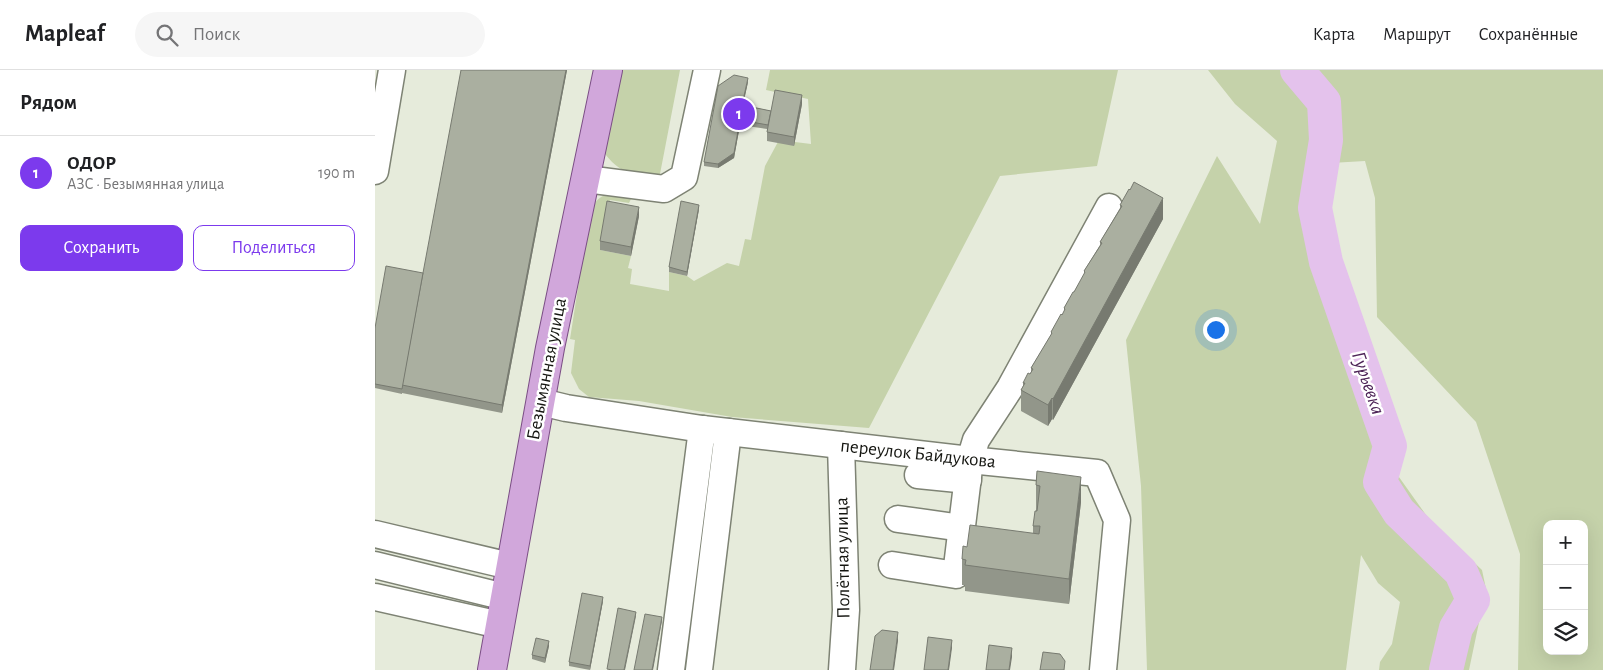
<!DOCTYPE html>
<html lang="ru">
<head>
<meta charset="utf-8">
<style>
  :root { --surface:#fff; --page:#f6f6f6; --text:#202124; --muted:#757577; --line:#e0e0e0; --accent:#7c3aed }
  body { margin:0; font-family:"Alegreya Sans",sans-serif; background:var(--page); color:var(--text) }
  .controls { position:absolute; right:15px; bottom:15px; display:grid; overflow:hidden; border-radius:10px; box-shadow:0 5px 20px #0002 }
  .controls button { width:45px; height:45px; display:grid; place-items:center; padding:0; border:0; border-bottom:1px solid var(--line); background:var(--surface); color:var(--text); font:25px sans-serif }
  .you { position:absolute; left:840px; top:259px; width:18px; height:18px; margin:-12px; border:4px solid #fff; border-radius:50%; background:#1a73e8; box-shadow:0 0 0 8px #1a73e833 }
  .badge { display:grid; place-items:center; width:32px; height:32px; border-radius:50%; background:var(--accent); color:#fff; font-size:16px; font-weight:700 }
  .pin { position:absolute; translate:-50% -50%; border:2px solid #fff; box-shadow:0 1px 5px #0006 }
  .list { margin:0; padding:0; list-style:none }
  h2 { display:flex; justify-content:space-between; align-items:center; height:65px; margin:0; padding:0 20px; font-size:21px }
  h2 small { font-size:16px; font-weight:400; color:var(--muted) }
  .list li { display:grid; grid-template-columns:32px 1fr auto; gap:15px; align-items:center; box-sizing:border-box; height:75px; padding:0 20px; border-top:1px solid var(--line) }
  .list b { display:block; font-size:19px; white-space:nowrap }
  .list p { margin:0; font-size:16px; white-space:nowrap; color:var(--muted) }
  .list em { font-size:16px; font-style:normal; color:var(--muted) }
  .actions { display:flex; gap:10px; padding:15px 20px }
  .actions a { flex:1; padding:11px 0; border:1px solid var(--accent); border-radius:10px; text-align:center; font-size:18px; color:var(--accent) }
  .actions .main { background:var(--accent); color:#fff }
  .icon { flex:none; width:28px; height:28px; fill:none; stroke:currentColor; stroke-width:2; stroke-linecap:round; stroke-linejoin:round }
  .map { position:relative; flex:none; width:1228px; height:600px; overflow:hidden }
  header { display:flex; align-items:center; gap:30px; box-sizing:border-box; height:70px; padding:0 25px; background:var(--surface); border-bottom:1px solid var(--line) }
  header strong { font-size:24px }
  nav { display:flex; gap:28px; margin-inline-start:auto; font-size:18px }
  .search { width:350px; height:45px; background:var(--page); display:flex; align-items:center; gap:12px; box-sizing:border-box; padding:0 18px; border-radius:28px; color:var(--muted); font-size:19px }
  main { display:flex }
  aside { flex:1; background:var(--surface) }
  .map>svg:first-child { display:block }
  .green { fill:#c5d2aa; fill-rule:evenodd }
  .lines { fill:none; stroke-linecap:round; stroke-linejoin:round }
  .river { stroke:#e4c2ec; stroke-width:34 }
  .minor-casing { stroke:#7e8374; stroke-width:29 }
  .major-casing { stroke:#7b4e85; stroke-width:30 }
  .minor { stroke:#fff; stroke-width:26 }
  .major { stroke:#d1a7db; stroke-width:28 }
  .wall { fill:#92968a }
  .shaded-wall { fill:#777a70 }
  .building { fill:#aaafa0; stroke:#777a70 }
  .labels { text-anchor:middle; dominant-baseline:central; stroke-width:5; stroke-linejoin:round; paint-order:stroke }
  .street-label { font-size:19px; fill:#151611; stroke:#fff }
  .water-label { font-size:20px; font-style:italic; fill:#4e2558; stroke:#fff }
</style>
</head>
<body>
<header>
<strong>Mapleaf</strong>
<div class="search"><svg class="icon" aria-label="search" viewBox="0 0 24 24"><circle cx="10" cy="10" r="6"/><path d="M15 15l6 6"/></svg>Поиск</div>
<nav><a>Карта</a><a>Маршрут</a><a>Сохранённые</a></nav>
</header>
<main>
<aside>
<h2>Рядом<small></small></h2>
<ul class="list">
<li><span class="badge">1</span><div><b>ОДОР</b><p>АЗС · Безымянная улица</p></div><em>190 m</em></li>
</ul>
<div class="actions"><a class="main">Сохранить</a><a>Поделиться</a></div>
</aside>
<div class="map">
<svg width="1228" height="600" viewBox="0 0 1228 600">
  <rect width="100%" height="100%" fill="#e6ebdb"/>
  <g class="green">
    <path d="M239,0H305L285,104L283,106C256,103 245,105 228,81Z"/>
    <path d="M395,0H743L722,96L625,106L494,358L357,347L264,331L214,327L204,319L196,303L200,270L195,269L215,141C226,120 234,124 255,124L256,129L254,133L235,130L225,180L256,186L253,198L257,199L255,214L294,221V202L312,206L319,211L352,193L364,196L370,169L376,170L390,96L404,70L436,74L433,29L391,20Z"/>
    <path d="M833,0H1228V600H1143L1145,484L1101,352L1002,247L1000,128L990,91L956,93L946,131L966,218L980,237L1003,298L1020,373L1014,393L1056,452L1107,500L1111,519L1094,600H1004L1005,592L1017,574L1025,532L1003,513L986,485L971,600H772L766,416L751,270L842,86L885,154L902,71L860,34ZM1172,454H1209V581H1172Z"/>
  </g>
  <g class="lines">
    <path class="river" d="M922,0L949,32L951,70L940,138L951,192L1015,376L1005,412L1024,442L1086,502L1098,530L1081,558L1071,600"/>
    <defs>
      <g id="minor">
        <path d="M0,101L17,0"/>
        <path d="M211,109L289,119L309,107L332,0"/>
        <path d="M166,332L191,338L327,359L595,390L722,403L742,450L728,600"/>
        <path d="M466,375L471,540L467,600"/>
        <path d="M543,405L593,410"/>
        <path d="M523,449L587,458"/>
        <path d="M0,464L135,496"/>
        <path d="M0,495L130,527"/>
        <path d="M517,495L581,505L595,390L601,370L635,318L734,137"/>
        <path d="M0,527L125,555"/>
        <path d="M296,600L327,359"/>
        <path d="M324,600L353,362"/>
      </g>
      <path id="major" d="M117,600L175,278L233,0"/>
    </defs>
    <use href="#minor" class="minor-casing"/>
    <use href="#major" class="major-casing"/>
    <use href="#minor" class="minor"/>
    <use href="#major" class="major"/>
  </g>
  <g class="wall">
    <path d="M192,0L127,343L27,323V322V324L0,318V258L48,203Z"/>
    <path d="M373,12L368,35L396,41L427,34L419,76L392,71V59L365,55L359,88L343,98L329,96V92Z"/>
    <path d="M745,135L788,149L678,350L677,349L673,356L646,341V320L648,316V313L655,304L656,302V298L676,265V262L689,242V238L699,222L709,205V201L725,175V172L745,138Z"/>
    <path d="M324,139L312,206L294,202V197Z"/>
    <path d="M264,146L256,186L225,180V171Z"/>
    <path d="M662,401L706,432L694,534L590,521V515H587V489L592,477L658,463V456L661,441V415Z"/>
    <path d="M228,531L215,600L194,596V592Z"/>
    <path d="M174,576L170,593L157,589V585Z"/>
  </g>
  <g class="shaded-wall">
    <path d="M191,0H192L127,343V335Z"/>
    <path d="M373,8V12L367,39V35Z"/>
    <path d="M427,25V34L419,76V67Z"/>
    <path d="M365,50V55L359,88L343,98V94Z"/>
    <path d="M788,128V149L678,350V329Z"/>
    <path d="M324,135V139L312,206V202Z"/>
    <path d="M264,137V146L256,186V177Z"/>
    <path d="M677,328V349L673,356V335Z"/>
    <path d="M706,407V432L694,534V509Z"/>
    <path d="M228,527V531L215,600V596Z"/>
    <path d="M261,542V546L250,600H249Z"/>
    <path d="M287,547V551L278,600H277Z"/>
    <path d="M523,562V571L519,600H518Z"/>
    <path d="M577,570V578L574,600H573Z"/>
    <path d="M174,571V576L170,593V588Z"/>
    <path d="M637,578V587L635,600H634Z"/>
  </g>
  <g class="building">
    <path d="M86,0H191L127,335L27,315Z"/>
    <path d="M359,5L373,8L367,35L396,41L393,55L365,50L359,83L343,94L329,92L343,16Z"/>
    <path d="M400,20L427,25L419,67L392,62Z"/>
    <path d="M759,112L788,128L678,329L677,328L673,335L646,320L650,313H648L653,303L655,304L658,299L656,298L677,263L676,262L686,244L687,245L690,239L689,238L698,222H699L710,202L709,201L727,173L725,172L747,136L745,135L754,119L755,120Z"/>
    <path d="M232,131L264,137L256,177L225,171Z"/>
    <path d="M306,131L324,135L312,202L294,197Z"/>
    <path d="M11,196L48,203L27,319L0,314V258Z"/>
    <path d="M662,401L706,407L694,509L590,495L591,490L587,489L588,476L592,477L595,455L664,464L665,456H658L660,441H662L665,416L661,415Z"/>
    <path d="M207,523L228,527L215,596L194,592Z"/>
    <path d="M243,538L261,542L249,600H237L232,599Z"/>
    <path d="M270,544L287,547L277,600H259Z"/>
    <path d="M507,560L523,562L518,600H495L500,566Z"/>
    <path d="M553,567L577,570L573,600H549Z"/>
    <path d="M161,568L174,571L170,588L157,585Z"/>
    <path d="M614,575L637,578L634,600H611Z"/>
    <path d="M668,582L685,584L690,591L689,600H665Z"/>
  </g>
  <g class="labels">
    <g class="street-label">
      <text transform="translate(172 299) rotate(-79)">Безымянная улица</text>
      <text transform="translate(543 384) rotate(6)">переулок Байдукова</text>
      <text transform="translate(468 488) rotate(-91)">Полётная улица</text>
    </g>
    <g class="water-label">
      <text transform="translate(993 313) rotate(71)">Гурьевка</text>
    </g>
  </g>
</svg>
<div class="controls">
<button>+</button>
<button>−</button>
<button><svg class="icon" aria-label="layers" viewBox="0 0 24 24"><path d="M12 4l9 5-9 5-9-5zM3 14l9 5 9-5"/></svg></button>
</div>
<div class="you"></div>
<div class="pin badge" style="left:364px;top:44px">1</div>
</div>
</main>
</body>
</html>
